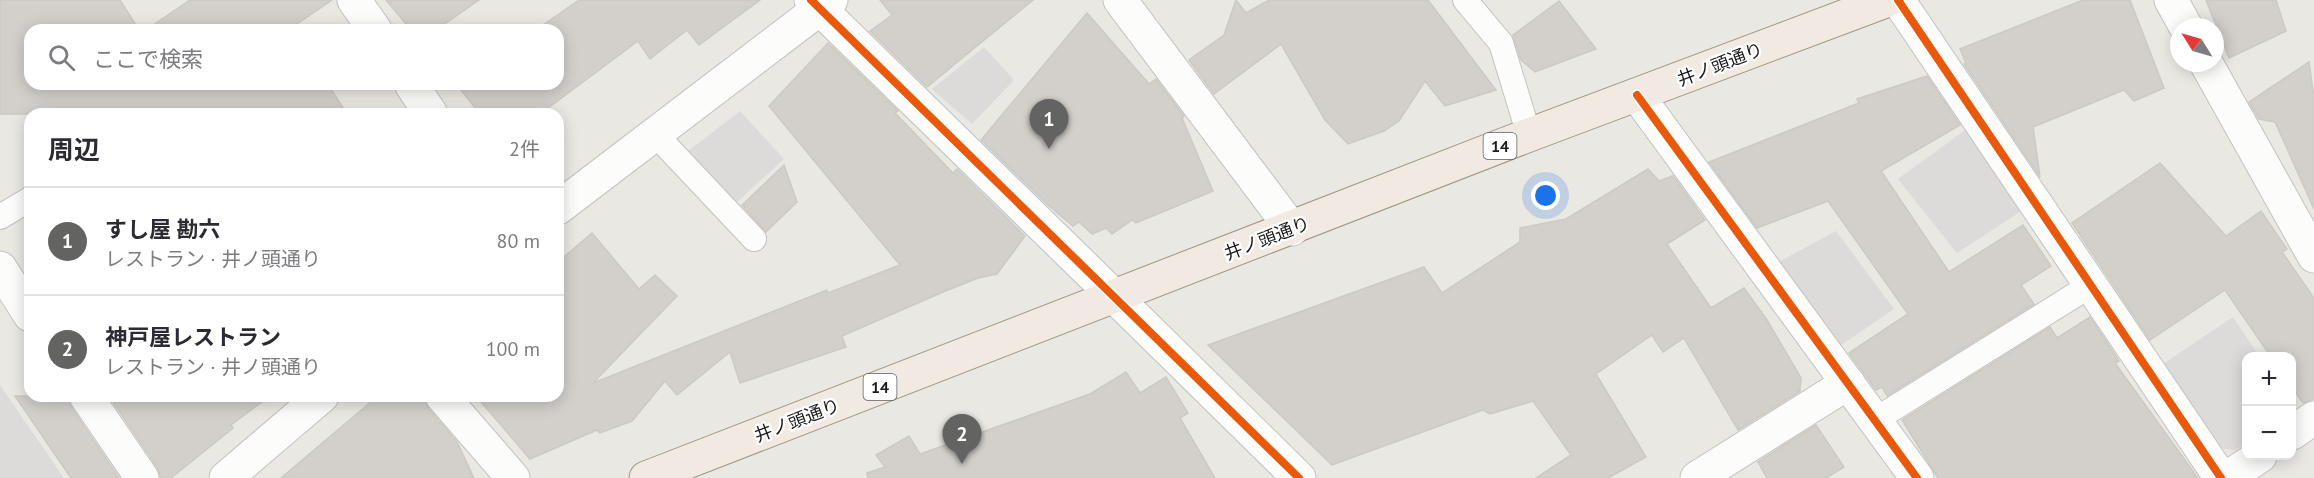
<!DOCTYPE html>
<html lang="ja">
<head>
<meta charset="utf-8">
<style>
  :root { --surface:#fff; --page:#f2f2f3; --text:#2b2b33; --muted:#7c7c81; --line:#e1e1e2; --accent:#636361 }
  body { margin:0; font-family:"PT Sans","Noto Sans JP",sans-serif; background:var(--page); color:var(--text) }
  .controls { position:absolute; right:18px; bottom:18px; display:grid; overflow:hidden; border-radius:12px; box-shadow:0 3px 15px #0003 }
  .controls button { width:54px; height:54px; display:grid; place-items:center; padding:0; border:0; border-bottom:2px solid var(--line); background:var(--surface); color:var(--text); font:30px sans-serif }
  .compass { position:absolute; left:2170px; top:18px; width:54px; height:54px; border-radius:50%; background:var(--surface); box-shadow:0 3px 15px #0003; rotate:307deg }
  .you { position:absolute; left:1546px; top:196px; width:21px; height:21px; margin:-15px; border:4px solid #fff; border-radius:50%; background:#1a73e8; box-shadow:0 0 0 9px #1a73e833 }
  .badge { display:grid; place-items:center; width:39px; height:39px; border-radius:50%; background:var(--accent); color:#fff; font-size:20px; font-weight:700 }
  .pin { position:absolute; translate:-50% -50px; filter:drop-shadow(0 2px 3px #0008) }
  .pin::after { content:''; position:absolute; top:32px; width:21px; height:18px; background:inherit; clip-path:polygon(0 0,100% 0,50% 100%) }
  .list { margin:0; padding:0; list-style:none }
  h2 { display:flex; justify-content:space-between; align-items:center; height:78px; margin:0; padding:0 24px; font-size:26px }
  h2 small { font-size:20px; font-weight:400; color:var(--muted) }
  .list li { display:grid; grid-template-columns:39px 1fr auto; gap:18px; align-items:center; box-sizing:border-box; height:108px; padding:0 24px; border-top:2px solid var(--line) }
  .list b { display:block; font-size:22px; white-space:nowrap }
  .list p { margin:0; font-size:20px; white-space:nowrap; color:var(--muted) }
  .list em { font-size:20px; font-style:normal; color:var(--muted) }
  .icon { flex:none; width:33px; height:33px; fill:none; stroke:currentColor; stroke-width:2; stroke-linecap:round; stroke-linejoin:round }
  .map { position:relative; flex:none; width:2314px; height:478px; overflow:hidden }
  .search { position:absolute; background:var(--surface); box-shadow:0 3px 15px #0003; left:24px; top:24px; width:540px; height:66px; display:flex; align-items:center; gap:15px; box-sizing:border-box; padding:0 21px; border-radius:18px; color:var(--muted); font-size:22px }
  .panel { position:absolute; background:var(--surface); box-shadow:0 3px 15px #0003; left:24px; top:108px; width:540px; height:294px; border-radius:18px }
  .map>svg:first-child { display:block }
  .parking { fill:#dcdbd9 }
  .building { fill:#d3cfcb; stroke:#cdc9c4; stroke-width:1.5 }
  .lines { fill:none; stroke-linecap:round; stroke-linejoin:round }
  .service-casing { stroke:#c2c2bf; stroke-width:26 }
  .minor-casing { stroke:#c2c2bf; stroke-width:35 }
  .tertiary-casing { stroke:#c2c2bf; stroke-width:35 }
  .primary-casing { stroke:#a09580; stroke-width:35 }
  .service { stroke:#fcfcfb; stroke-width:24 }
  .minor { stroke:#fcfcfb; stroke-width:33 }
  .tertiary { stroke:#fcfcfb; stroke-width:33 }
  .primary { stroke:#f0eae2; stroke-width:33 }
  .cycleway-casing { stroke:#fff; stroke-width:11 }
  .cycleway { stroke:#e8590c; stroke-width:8 }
  .labels { text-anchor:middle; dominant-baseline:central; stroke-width:4.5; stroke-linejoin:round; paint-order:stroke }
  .shield { fill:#fff; stroke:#5f5f5f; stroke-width:1.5 }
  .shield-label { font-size:16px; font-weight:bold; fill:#1b1b1b }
  .street-label { font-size:18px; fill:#1b1b1b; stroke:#fff }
</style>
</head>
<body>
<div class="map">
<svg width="2314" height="478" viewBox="0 0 2314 478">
  <rect width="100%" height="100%" fill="#eae8e2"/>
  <g class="parking">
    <path d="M984,47L1014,80L972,124L932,89Z"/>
    <path d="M740,111L784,159L736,203L687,152Z"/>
    <path d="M1968,128L2023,210L1957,253L1898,179Z"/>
    <path d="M1836,231L1894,309L1831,352L1769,267Z"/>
    <path d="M2233,317L2259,356H2246V443L2235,450L2217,448L2163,364Z"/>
    <path d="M0,385L64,478H0Z"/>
  </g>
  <g class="building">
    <path d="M0,0H120L139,30H30V84H328L347,114H0Z"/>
    <path d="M190,0H332L291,28L293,30H146Z"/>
    <path d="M386,0H479L436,30H411Z"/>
    <path d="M579,0H760L699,45L687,30L650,59L638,41L540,114H480L460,89L466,84H558V30H536Z"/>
    <path d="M880,0H1033L927,87L870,31L892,15Z"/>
    <path d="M1236,0L1246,13L1269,0H1428L1496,90L1445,106L1425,81L1399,121L1384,131L1348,144L1325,120L1281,44L1214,94L1189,60L1224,35Z"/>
    <path d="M2083,0H2130L2164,88L2134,101L2124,90L2033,127L2040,177L1964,64L1966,63L1960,49Z"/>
    <path d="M2206,0H2276L2286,31L2229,58Z"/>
    <path d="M1559,1L1596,49L1535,72L1521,60L1513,35Z"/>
    <path d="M1087,13L1149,84L1156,79L1184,116L1182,118L1213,191L1136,223L1132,220L1112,234L1106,228L1092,234L1079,222L1073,226L1048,205L981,140Z"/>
    <path d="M828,43L898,111L895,113L953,173L957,169L1025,236L997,274L978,278L943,292L842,336L846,347L740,383L730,352L677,395L665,381L632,421L600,433L597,430L530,459L476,396H558V262L592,233L639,289L655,275L677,296L593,383L827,290L828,293L900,265L769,106Z"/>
    <path d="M2309,62L2314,98V209L2275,122L2259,119L2249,102Z"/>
    <path d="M1927,76L1960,125L1881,171L1949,272L2023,225L2051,266L2021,285L2034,304L1887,396L1882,387L1876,390L1849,353L1908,314L1828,201L1757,228L1709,162L1859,103L1857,99Z"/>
    <path d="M2160,163L2226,236L2261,211L2287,249L2282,252L2314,298V399L2303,403L2292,387V357H2271L2225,290L2150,340L2072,223Z"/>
    <path d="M784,165L797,202L766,232L742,205Z"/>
    <path d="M1648,169L1659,181L1673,176L1705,220L1667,244L1711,308L1744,288L1767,320L1801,378L1800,391L1738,430L1684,338L1663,352L1652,335L1596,374L1646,457L1608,478H1536L1571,455L1533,401L1490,414L1483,410L1332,465L1208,345L1424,267L1442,293L1520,242V228L1566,219Z"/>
    <path d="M2090,317L2119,361L2115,363L2198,478H1938L1902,420L2050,327L2057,338Z"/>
    <path d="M1126,372L1140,393L1166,377L1188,413L1180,418L1215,478H868L867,473L885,467L876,455L909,436L920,454L1090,394Z"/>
    <path d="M15,396H67L71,407L119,478H71Z"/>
    <path d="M109,396H270L231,425L233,428L171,478H161L157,467Z"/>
    <path d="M378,396H424L428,408L457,442L474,478H281Z"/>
    <path d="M1816,425L1844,467L1826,478H1767L1758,462Z"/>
  </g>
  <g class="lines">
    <defs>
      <g id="service">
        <path d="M1465,0L1501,43L1529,135"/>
        <path d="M655,134L754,239"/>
        <path d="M0,217L30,199"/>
        <path d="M1875,420L2091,285"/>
      </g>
      <g id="minor">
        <path d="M354,0L375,30"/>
        <path d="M1120,0L1292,229"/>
        <path d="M1898,0L2221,478"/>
        <path d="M2171,0L2186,27"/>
        <path d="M2206,63L2314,256"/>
        <path d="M411,84L431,114"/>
        <path d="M1637,95L1917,478"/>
        <path d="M0,268L30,315"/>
        <path d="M1115,297L1299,478"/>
        <path d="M86,396L142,478"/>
        <path d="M442,396L513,478"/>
        <path d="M2292,433L2314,418"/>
        <path d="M1697,478L1848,383"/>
        <path d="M2227,478L2260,456"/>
      </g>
      <g id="tertiary">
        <path d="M811,0L1115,297"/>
        <path d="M558,208L831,0"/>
        <path d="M226,478L322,396"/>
      </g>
      <path id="primary" d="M646,478L1529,135L1888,0"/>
    </defs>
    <use href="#service" class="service-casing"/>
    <use href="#minor" class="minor-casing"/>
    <use href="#tertiary" class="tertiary-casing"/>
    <use href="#primary" class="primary-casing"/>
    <use href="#service" class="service"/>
    <use href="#minor" class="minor"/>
    <use href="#tertiary" class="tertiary"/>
    <use href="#primary" class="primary"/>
    <defs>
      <g id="cycleway">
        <path d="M811,0L1299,478"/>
        <path d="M1898,0L2221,478"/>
        <path d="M1637,95L1917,478"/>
      </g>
    </defs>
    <use href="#cycleway" class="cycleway-casing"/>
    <use href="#cycleway" class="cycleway"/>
  </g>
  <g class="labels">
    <g class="shield">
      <rect x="1483.5" y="133" width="33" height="26" rx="4.5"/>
      <rect x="863.5" y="374" width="33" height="26" rx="4.5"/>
    </g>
    <g class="shield-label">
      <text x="1500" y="146">14</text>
      <text x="880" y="387">14</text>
    </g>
    <g class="street-label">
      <text transform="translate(1720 64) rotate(-21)">井ノ頭通り</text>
      <text transform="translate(1267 238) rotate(-21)">井ノ頭通り</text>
      <text transform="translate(797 420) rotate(-21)">井ノ頭通り</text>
    </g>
  </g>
</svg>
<div class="controls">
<button>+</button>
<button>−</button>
</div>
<svg class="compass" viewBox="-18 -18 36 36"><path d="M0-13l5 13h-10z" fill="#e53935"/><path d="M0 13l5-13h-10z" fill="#7c7c81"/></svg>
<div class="you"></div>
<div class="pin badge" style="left:1049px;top:149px">1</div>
<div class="pin badge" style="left:962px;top:464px">2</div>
<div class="search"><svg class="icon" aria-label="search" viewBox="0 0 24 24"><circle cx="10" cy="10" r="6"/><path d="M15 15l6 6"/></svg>ここで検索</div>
<section class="panel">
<h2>周辺<small>2件</small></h2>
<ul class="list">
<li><span class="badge">1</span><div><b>すし屋 勘六</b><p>レストラン · 井ノ頭通り</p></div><em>80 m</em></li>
<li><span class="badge">2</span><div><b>神戸屋レストラン</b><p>レストラン · 井ノ頭通り</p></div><em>100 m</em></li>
</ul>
</section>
</div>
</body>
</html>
